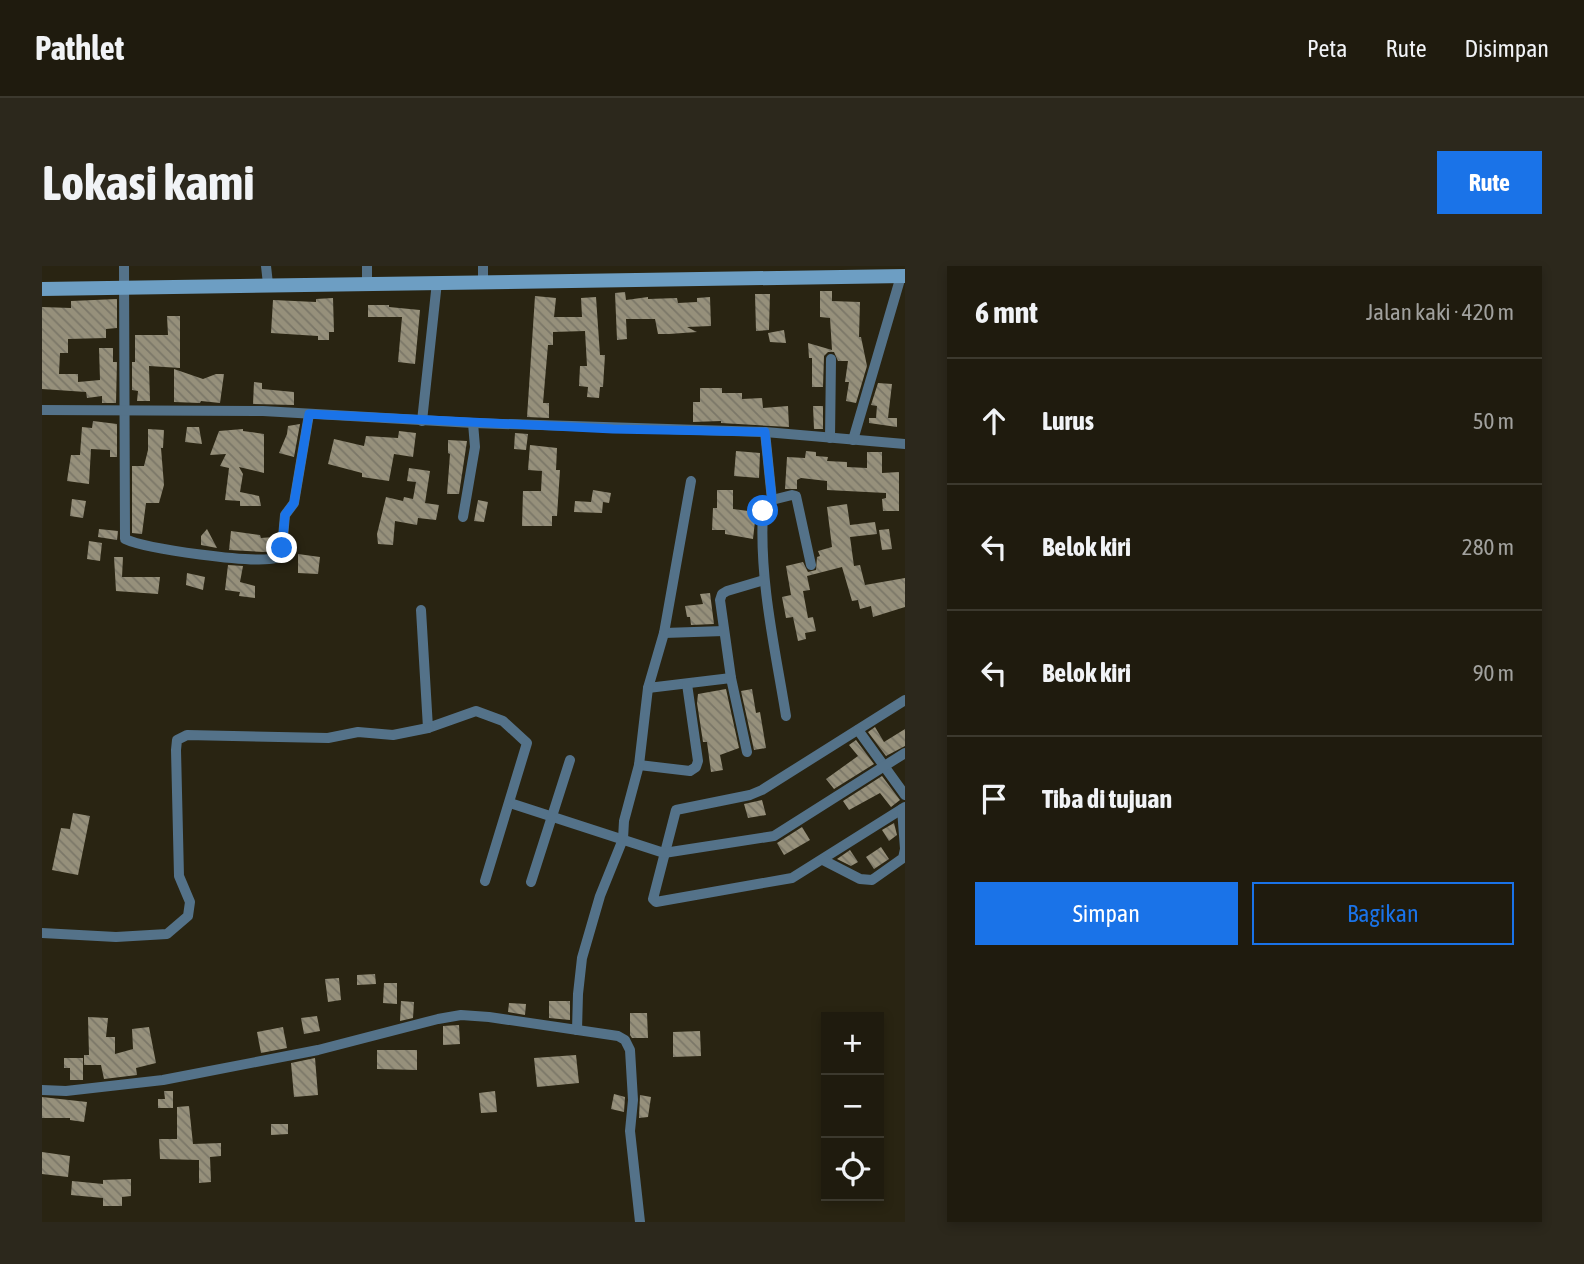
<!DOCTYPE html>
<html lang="id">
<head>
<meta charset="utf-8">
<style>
  :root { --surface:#1f1b0e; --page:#2c281c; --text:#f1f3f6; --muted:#a1a19e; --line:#3c392e; --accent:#1a73e8 }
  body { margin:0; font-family:"Asap Condensed",sans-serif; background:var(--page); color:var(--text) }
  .controls { position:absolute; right:21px; bottom:21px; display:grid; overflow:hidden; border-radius:0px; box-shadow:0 4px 10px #0003 }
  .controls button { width:63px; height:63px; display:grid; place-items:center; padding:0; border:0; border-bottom:2px solid var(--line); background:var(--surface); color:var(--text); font:35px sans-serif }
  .stop { position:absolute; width:21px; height:21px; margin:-16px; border:5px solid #1a73e8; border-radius:50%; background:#fff }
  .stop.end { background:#1a73e8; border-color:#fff; box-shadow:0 2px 7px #0008 }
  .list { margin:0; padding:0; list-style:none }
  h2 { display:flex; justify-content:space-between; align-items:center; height:91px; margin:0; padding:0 28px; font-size:30px }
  h2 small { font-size:23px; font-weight:400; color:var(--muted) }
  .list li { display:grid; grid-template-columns:46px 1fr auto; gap:21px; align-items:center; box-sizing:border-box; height:126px; padding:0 28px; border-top:2px solid var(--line) }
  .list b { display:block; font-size:26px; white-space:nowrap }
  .list em { font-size:23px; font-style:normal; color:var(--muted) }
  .actions { display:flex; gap:14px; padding:21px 28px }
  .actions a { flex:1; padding:16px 0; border:2px solid var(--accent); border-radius:0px; text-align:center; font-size:24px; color:var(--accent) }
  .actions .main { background:var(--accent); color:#fff }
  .icon { flex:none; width:38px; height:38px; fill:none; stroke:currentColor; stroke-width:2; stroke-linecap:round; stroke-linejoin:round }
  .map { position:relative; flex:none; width:863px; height:956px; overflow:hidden; border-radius:0px }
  header { display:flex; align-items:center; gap:42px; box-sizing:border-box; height:98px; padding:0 35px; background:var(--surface); border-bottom:2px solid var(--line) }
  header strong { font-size:33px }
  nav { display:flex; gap:38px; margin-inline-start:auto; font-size:24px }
  .intro { display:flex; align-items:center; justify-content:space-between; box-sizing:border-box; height:168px; padding:0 42px }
  h1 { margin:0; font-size:49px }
  .button { padding:18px 32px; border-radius:0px; background:var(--accent); color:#fff; font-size:24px; font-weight:700 }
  main { display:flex; gap:42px; padding:0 42px }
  aside { flex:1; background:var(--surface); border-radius:0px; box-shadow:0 4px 10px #0003 }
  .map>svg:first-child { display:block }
  .building { fill:url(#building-back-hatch) }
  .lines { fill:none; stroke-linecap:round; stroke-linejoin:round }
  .minor { stroke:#547289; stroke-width:10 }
  .secondary { stroke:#6d9ec3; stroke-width:14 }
  .route { stroke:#1a73e8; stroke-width:9 }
</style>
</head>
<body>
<header>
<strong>Pathlet</strong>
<nav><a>Peta</a><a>Rute</a><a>Disimpan</a></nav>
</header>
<div class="intro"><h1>Lokasi kami</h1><a class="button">Rute</a></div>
<main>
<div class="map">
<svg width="863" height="956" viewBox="0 0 863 956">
  <defs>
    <pattern id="building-back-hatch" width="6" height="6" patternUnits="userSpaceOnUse" patternTransform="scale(1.75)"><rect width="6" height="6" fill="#96907b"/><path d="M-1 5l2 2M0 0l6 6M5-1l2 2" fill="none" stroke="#7b7768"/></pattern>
  </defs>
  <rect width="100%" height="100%" fill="#292412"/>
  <g class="building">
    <path d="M778,25H790V35L818,36L817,71H819L825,100L814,137L804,135L807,116H803L806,95H796L792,86H786L782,90L781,121H770V92H767L766,77L790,84L788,52L778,51Z"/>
    <path d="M583,26L584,34L606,31V33L635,32L636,37L655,36V32L668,31L669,60L645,61L655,66L627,68H616L613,53H584L585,73L575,74L573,27Z"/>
    <path d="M713,28H728L727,64L714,65Z"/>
    <path d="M493,30L514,32L512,51H540L539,32L554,31L558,89H563L561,121H558L557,132L545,131L546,121L537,120L538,100H545L543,65L511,66V79H506L501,137H507V152L485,151Z"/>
    <path d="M291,32L292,66H287V74H276V70L229,67L231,34L274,36V33Z"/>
    <path d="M75,33V62L64,63V72L26,73V87H18L17,108H36V116L58,114L57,82H71V96H75L74,137H60V130L45,132L44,126L0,123V41L29,42V35Z"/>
    <path d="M326,39H347V41L378,44L373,98L356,96L360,51H326Z"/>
    <path d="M125,50H138V102L107,100L108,135H95L96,125L90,124V96H93V69H126Z"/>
    <path d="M742,64L744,77L728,76L726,67Z"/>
    <path d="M132,103L161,113L174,108H182L178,137L159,135L158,137L132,136Z"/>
    <path d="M212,116L220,117V123L252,126V139L211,138Z"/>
    <path d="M836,117L850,118L846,152H855V161L827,157V152H834L835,140L829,139Z"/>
    <path d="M658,122H680V127H700V133L720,132L721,142L746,140L747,161L679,157V155L651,156V136H658Z"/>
    <path d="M771,140H781V163H772Z"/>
    <path d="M51,155L75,158V191H68V184L49,183L47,218L25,215L29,189H38L40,161L50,162Z"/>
    <path d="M258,158L252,191L237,187L245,168L246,160Z"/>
    <path d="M145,161H157L160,178L143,176Z"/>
    <path d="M106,163L122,164L121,182H119L122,219L117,237H104L100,268L90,267V200H102L106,184Z"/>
    <path d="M201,163V165L222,168V207L197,201L201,208L198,226L217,230L219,240H198V235L183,234L187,202L178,200L184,188L168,189L177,165Z"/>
    <path d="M357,165L374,167L371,191L352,188L347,215L320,211V207L286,198L292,173L322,180L324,170L356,172Z"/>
    <path d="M473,167L486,168L484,184L472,183Z"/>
    <path d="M406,174L425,175L417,228H405L408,188L406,187Z"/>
    <path d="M488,179L515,182L514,204H518L515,250H510V260H480L481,225H499L500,205L486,204Z"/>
    <path d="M694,185L718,187L717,212L692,210Z"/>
    <path d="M764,185L774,186V190L786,191L785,195L805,196V201L825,202V186H840V207L857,206V245H841L840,233L844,232V227L785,224V215L759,212L755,214V223H743L745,191L763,192Z"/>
    <path d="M367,202L388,205L383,237L397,239L394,254L376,252L375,259L353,255L351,279L336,278L335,268L344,231L361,235L362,231L371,233L374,216L365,215Z"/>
    <path d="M551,224L569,227L567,237L561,236L560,247L532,246L533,235L549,236Z"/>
    <path d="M675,224H691V243L714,246L711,273L683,268V264H670L671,242H675Z"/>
    <path d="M30,233L44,235L41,252L28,250Z"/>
    <path d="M436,234L446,236L442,256L432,255Z"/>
    <path d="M805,238L808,259L833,256L835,268L808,271L812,300L818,299L823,319L863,312V341L831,351L829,340L818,343L816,334L810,335L800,301L765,310L768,324L761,325L766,352L771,351L774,365L763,367L764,373L756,375L751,351L744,352L740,331L749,329L744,300L761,296L766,306L774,304L775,291L778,290L776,285L790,281L785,241Z"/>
    <path d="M57,263L76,265L75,274L56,271Z"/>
    <path d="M165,263L175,282L159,279V270Z"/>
    <path d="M847,263L850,283L840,284L837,264Z"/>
    <path d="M189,265L218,269L219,272L232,271L233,280L230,285L222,286L187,284Z"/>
    <path d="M47,275L60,277L58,295L45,293Z"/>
    <path d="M256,288L278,291L276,308L256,307Z"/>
    <path d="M72,291H81L80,311H118L116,328L74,325Z"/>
    <path d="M186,299L201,300L198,316L213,320V332L197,330L198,326L183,324Z"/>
    <path d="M145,307L163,311L161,324L144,319Z"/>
    <path d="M668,327L672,358L649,359L648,351H645L643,340L661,338L658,328Z"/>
    <path d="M684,423L697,482L678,489L681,504L669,506L665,476H661L655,437L656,428Z"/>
    <path d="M710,423L714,447L718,446L724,482L712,484L699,425Z"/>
    <path d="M833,461L842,476L863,463V480L844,490L826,466Z"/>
    <path d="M814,474L832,498L792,523L784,513L816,490L807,479Z"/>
    <path d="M840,510L858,534L849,541L838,527L807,544L801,535Z"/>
    <path d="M720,534L724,549L706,552L702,538Z"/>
    <path d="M31,547L48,550L36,609L10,604L19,562L28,563Z"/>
    <path d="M852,557L855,569L847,575L840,564Z"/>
    <path d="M760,561L768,574L742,589L735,577Z"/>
    <path d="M839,581L847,593L832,603L824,591Z"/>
    <path d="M808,584L816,596L809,600L795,593Z"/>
    <path d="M333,708L334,718L315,719V709Z"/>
    <path d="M297,712L299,734L286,736L283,713Z"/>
    <path d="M342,717H355V738L341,737Z"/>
    <path d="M359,735L372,736L371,752L358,755Z"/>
    <path d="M507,735H528V754L507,752Z"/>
    <path d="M467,737L484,738L483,749L466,746Z"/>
    <path d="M588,747H605L606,772H590L588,769Z"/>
    <path d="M275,750L278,765L262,768L259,752Z"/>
    <path d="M46,751L66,752L64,771H73V788L91,783L90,763L107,761L114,797L94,802L95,809L62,813L59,799H42V789H47Z"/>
    <path d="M417,759L418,778L401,779V760Z"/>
    <path d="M241,761L245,782L219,787L215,766Z"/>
    <path d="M658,765L659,790L631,791V766Z"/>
    <path d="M335,784H375V804L335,803Z"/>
    <path d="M534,789L537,817L495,821L492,792Z"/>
    <path d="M22,792H41V814H28V802H22Z"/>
    <path d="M273,792L276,829L252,831L249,797Z"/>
    <path d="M122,825H131V842H116V833H123Z"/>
    <path d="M453,825L455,846L439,847L437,827Z"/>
    <path d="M572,828L583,831L582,846L569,843Z"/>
    <path d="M598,829L609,831L606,851L597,852Z"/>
    <path d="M0,831L45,836L42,856L28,854V852H0Z"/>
    <path d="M147,840L151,878L179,877V890L168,891L169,916L157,917V894L118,893L117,873H135V841Z"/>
    <path d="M229,858H246V868L229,869Z"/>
    <path d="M0,886L28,890L26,911L0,908Z"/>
    <path d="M89,913V930L80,931V940H61V932L29,929L30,915L61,918V914Z"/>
  </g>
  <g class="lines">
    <g class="minor">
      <path d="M82,0L83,273C104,283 212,298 234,292L240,282L243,249L252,237L267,148"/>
      <path d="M224,0L226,18"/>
      <path d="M325,0V17"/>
      <path d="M441,0V16"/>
      <path d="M0,144L221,145L431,157L723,166L863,178"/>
      <path d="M380,155L395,16"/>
      <path d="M723,166L730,234L723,239L721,245C717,314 733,382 744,450"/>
      <path d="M788,172L789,93"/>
      <path d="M811,174L859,10"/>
      <path d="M730,234L750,229L754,230L769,299"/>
      <path d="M421,251L433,181L431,157"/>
      <path d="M379,344L386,462L434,445L461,455L485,477L443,615"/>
      <path d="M622,367L682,365"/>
      <path d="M606,422L689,412"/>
      <path d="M863,434L720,524L708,529L634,544L611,633L614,636L750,612L863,541"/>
      <path d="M816,464L863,529"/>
      <path d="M705,486L689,412L678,334L680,328L685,325L722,314"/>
      <path d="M597,499L648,505L654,501L656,495L645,418"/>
      <path d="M468,537L622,587L732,570L863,487"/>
      <path d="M781,594L818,613L830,614L861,592L863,583L860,543"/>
      <path d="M489,616L528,494"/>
      <path d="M0,667L74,671L125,668L146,650L148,636L137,610L134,484L135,474L145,469L286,472L316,466L351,469L386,462"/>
      <path d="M535,764L536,728L540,692L558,630L581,573L582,555L597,499L606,422L622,367L649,215"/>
      <path d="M0,824L24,825L121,814L276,784L396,753L419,749L447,751L576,770L583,774L588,784L591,834L588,865L598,956"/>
    </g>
    <path class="secondary" d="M0,23L863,10"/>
  </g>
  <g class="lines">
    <path class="route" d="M240,282L243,249L252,237L267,148L571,163L723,166L730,234L723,239L721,245"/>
  </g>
</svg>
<div class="controls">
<button>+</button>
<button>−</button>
<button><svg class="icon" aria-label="locate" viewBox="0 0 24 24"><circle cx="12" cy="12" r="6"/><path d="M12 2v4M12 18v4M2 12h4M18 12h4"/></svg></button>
</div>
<div class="stop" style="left:721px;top:245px"></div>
<div class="stop end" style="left:240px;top:282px"></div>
</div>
<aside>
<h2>6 mnt<small>Jalan kaki · 420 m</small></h2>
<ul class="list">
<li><svg class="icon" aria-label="ahead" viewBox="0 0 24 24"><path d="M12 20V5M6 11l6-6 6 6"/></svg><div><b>Lurus</b></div><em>50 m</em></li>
<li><svg class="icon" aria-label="left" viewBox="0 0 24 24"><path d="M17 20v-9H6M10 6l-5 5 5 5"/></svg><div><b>Belok kiri</b></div><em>280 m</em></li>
<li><svg class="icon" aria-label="left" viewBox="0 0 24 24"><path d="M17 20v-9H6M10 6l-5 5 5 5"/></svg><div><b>Belok kiri</b></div><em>90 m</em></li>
<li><svg class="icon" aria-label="arrive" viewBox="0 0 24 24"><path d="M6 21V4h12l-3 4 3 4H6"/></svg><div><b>Tiba di tujuan</b></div></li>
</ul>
<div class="actions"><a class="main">Simpan</a><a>Bagikan</a></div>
</aside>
</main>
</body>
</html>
